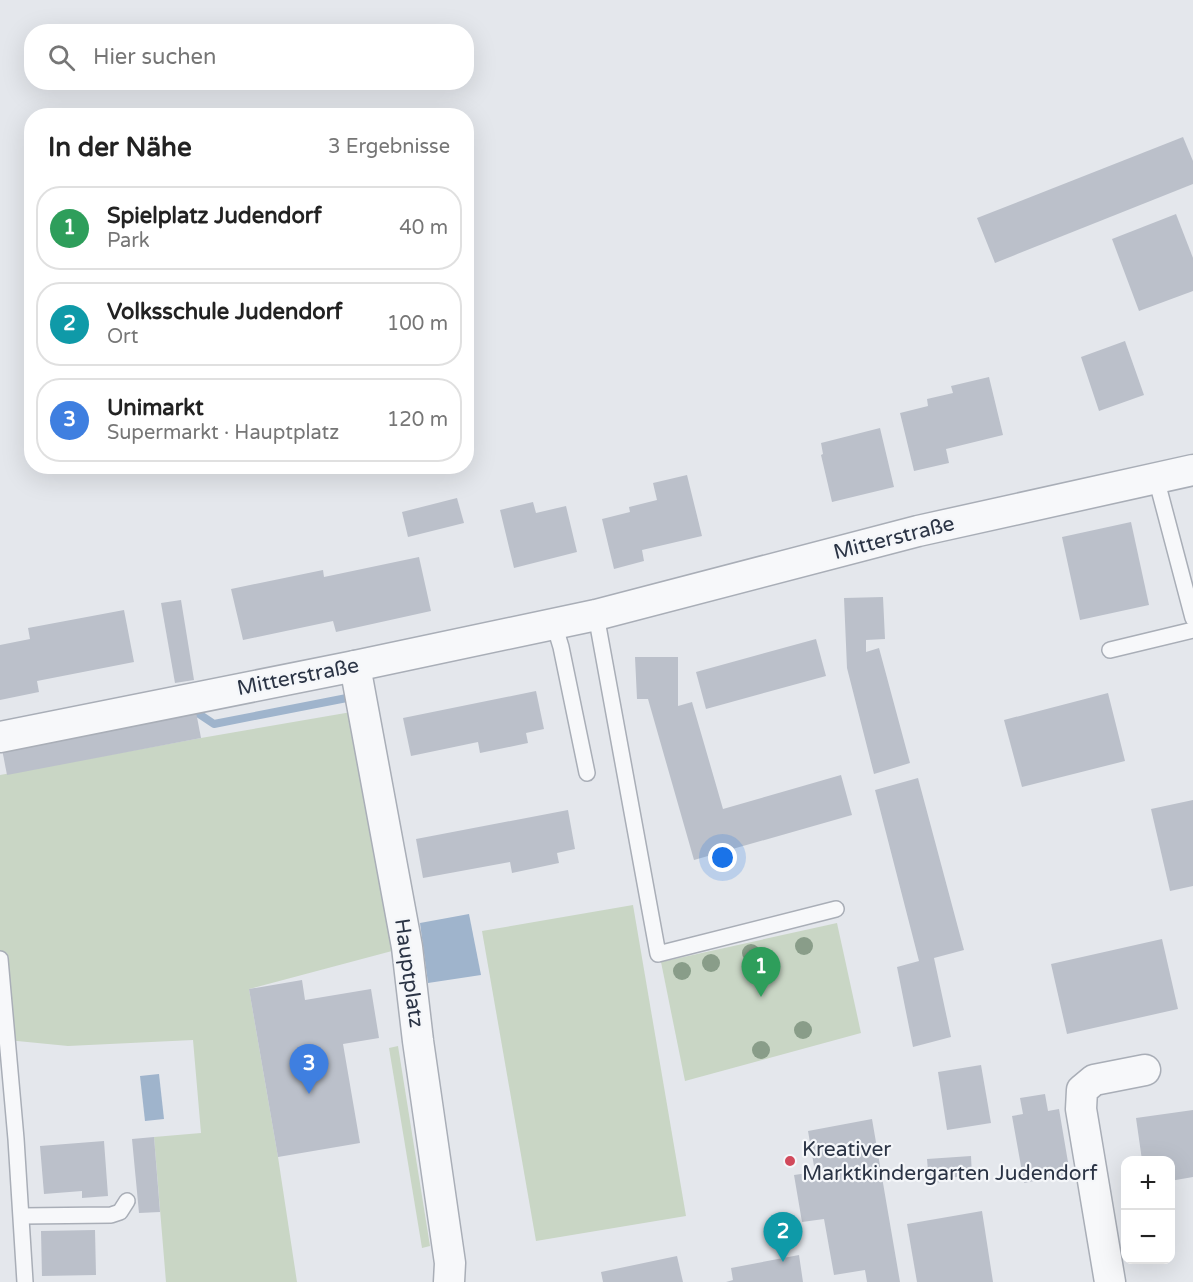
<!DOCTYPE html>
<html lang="de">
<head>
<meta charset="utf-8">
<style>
  :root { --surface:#fff; --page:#f6f6f6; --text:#222; --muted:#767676; --line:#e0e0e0; --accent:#d93025 }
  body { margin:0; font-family:"Varela Round",sans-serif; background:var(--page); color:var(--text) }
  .controls { position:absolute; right:18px; bottom:18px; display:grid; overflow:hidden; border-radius:12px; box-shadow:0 6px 24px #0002 }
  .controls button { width:54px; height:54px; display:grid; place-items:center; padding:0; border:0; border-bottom:2px solid var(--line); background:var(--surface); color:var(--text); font:30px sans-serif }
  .you { position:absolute; left:723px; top:858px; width:21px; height:21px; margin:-15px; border:4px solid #fff; border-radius:50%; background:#1a73e8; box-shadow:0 0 0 9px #1a73e833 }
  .badge { display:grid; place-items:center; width:39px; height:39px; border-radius:50%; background:var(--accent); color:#fff; font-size:20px; font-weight:700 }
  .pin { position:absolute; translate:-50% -50px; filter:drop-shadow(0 2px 3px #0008) }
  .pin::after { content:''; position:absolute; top:32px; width:21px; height:18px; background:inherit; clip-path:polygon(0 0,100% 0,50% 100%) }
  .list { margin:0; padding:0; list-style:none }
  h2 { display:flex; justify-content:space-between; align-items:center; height:78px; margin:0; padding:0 24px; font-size:26px }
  h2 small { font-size:20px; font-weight:400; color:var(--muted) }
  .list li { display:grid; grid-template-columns:39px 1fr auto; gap:18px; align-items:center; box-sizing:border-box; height:84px; margin:0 12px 12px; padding:0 12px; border:2px solid var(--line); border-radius:24px }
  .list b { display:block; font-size:22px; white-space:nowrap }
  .list p { margin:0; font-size:20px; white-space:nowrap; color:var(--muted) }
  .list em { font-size:20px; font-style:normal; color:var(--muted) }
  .icon { flex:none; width:33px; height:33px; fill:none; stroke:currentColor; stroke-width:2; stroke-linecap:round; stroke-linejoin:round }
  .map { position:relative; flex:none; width:1193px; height:1282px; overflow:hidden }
  .search { position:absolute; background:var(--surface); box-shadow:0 6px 24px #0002; left:24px; top:24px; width:450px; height:66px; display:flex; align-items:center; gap:15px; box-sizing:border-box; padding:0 21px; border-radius:24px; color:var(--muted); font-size:22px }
  .panel { position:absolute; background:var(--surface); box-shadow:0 6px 24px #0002; left:24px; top:108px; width:450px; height:366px; border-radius:24px }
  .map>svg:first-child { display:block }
  .green { fill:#c9d6c5 }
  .water { fill:#9fb4cc }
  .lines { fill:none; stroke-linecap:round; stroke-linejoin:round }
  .stream { stroke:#9fb4cc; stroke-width:8 }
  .building { fill:#bbc0ca }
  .lane-casing { stroke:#a9aeb7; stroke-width:18 }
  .street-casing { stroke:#a9aeb7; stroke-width:33 }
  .lane { stroke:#f7f8fa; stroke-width:15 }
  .street { stroke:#f7f8fa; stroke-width:30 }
  .tree { fill:#899d89 }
  .poi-dot { fill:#d1495b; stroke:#f4f6f9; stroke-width:2 }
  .labels { text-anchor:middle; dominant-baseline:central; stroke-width:4.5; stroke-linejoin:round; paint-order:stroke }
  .street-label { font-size:21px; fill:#2b3445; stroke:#f4f6f9 }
  .poi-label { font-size:21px; fill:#2b3445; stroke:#f4f6f9; text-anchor:start }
</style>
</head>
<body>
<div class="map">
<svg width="1193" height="1282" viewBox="0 0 1193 1282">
  <rect width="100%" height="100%" fill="#e4e7ec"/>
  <g class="green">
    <path d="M363,710L407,947L249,989L278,1157L297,1282H166L154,1137L201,1133L193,1040L68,1046L7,1040L0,1041V775L201,738Z"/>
    <path d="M633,905L686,1216L536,1241L482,931Z"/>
    <path d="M837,923L861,1033L685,1081L661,962Z"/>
    <path d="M398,1046L430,1246L422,1248L389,1048Z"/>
  </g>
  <g class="water">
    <path d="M469,914L481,975L428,983L420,923Z"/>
    <path d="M159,1074L164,1119L145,1121L140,1076Z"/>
  </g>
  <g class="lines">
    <path class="stream" d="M196,712L214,724L357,696"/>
  </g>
  <g class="building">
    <path d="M1183,137L1193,161V184L995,263L977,218Z"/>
    <path d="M1176,214L1193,258V291L1139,311L1112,239Z"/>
    <path d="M1125,341L1144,395L1099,411L1081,357Z"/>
    <path d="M989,377L1003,435L946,449L949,463L914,471L900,413L928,406L927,399L953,393L951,386Z"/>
    <path d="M880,428L894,487L832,502L821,455L823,454L821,443Z"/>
    <path d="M687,475L702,536L642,550L644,561L614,569L602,519L630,512L629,507L657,500L653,483Z"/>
    <path d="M457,498L464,523L408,537L402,512Z"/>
    <path d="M533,502L536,513L566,506L577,552L514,568L500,510Z"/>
    <path d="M1131,522L1149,605L1080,620L1062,537Z"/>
    <path d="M419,557L431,611L336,632L333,621L243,640L231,589L323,570L324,577Z"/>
    <path d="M883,597L885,639L866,640V652L879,648L910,763L874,774L847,668L844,598Z"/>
    <path d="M181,600L194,680L175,683L161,603Z"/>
    <path d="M124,610L134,662L37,681L39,692L0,700V645L30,639L28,628Z"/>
    <path d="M816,639L826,676L706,709L696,672Z"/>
    <path d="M635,657H678V706L692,702L723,809L841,775L852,815L694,860L648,699H637Z"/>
    <path d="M536,691L544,729L526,733L528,743L480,753L478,742L411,756L403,718Z"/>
    <path d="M1108,693L1125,761L1022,787L1004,720Z"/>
    <path d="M196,712L201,738L7,775L2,749Z"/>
    <path d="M918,778L964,950L934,958L951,1037L913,1047L897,967L919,961L875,790Z"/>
    <path d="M1193,800V886L1170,891L1151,809Z"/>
    <path d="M568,810L575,849L557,853L559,863L512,873L510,862L423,878L416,839Z"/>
    <path d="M1162,939L1178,1009L1067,1034L1051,964Z"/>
    <path d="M302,980L305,1000L371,989L379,1038L343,1044L360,1143L278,1157L249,989Z"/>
    <path d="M981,1065L991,1123L947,1130L938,1072Z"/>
    <path d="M1045,1094L1048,1111L1059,1109L1070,1174L1024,1183L1012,1116L1023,1114L1020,1098Z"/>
    <path d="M1193,1110V1177L1170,1181V1160H1142L1136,1118Z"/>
    <path d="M872,1119L900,1282H867L865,1270L834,1275L824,1219L802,1222L794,1175L815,1172L808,1131Z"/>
    <path d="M154,1137L160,1212L139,1213L132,1139Z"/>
    <path d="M104,1141L108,1196L82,1198V1191L44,1194L40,1146Z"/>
    <path d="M971,1156L972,1176L943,1178V1182L929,1183L927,1159Z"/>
    <path d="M982,1211L993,1282H917L907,1224Z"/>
    <path d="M95,1230L96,1275L42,1276L41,1231Z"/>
    <path d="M799,1255L803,1282H726L733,1280L731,1268Z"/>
    <path d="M677,1256L683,1282H603L601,1272Z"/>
  </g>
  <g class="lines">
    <defs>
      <g id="lane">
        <path d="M1156,478L1193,618"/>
        <path d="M596,615L658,954L836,909"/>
        <path d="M554,624L561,647L587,773"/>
        <path d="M1110,650L1193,630"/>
        <path d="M0,959L16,1139L25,1282"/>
        <path d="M22,1216L111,1215L120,1212L127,1201"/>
      </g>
      <g id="street">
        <path d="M355,666L407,947L418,1041L450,1263L449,1282"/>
        <path d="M0,737L355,666L596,615L918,531L1193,470"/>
        <path d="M1110,1282L1081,1109L1082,1090L1094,1080L1145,1070"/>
      </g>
    </defs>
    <use href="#lane" class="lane-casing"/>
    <use href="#street" class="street-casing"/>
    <use href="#lane" class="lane"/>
    <use href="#street" class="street"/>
  </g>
  <g class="tree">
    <circle cx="804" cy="946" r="9"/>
    <circle cx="751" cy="953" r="9"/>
    <circle cx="711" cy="963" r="9"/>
    <circle cx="682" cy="971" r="9"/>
    <circle cx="803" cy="1030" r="9"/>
    <circle cx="761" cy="1050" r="9"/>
  </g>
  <circle class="poi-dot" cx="790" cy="1161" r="6"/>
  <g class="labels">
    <g class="street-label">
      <text transform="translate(894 538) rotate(-14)">Mitterstraße</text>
      <text transform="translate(298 677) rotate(-11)">Mitterstraße</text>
      <text transform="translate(409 973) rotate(82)">Hauptplatz</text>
    </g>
    <g class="poi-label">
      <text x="802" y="1149">Kreativer<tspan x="802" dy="24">Marktkindergarten Judendorf</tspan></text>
    </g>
  </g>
</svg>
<div class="controls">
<button>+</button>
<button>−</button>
</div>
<div class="you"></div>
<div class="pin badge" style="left:761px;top:997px;background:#2e9e5b">1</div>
<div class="pin badge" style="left:783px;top:1262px;background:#0f9aa8">2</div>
<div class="pin badge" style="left:309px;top:1094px;background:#3f7fe0">3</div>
<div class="search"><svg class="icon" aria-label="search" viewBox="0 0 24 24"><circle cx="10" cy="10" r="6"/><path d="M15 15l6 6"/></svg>Hier suchen</div>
<section class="panel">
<h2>In der Nähe<small>3 Ergebnisse</small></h2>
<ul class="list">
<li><span class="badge" style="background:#2e9e5b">1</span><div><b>Spielplatz Judendorf</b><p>Park</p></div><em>40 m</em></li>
<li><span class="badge" style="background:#0f9aa8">2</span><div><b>Volksschule Judendorf</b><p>Ort</p></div><em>100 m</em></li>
<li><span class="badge" style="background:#3f7fe0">3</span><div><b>Unimarkt</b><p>Supermarkt · Hauptplatz</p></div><em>120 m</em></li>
</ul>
</section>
</div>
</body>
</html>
